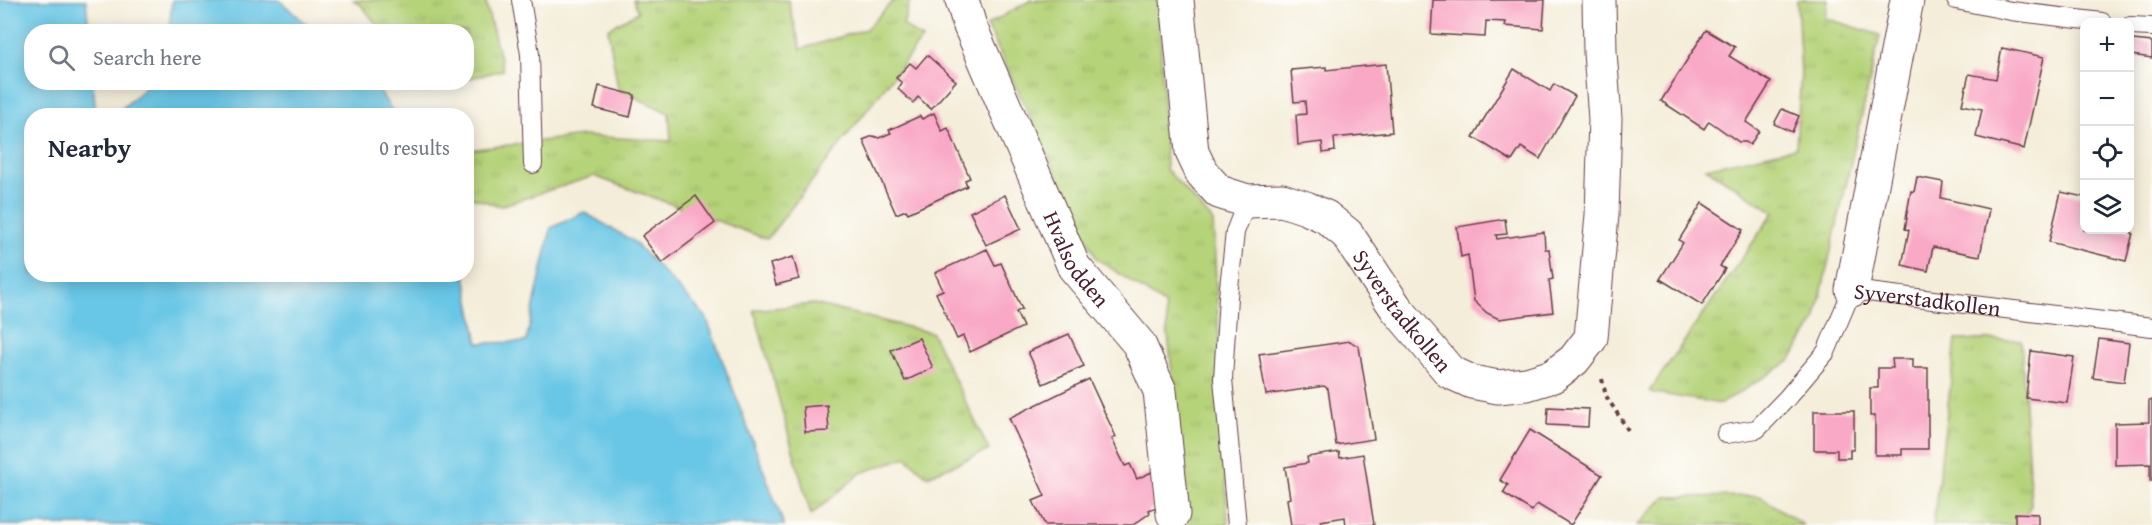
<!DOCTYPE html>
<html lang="en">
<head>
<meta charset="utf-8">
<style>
  :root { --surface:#fff; --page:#f2f2f3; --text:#1f2937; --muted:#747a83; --line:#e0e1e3 }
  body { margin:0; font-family:"Gentium Book Plus",serif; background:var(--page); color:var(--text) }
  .controls { position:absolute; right:18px; top:18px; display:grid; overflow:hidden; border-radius:12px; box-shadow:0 3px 15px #0003 }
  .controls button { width:54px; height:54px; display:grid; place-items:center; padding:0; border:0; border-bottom:2px solid var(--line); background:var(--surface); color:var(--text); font:30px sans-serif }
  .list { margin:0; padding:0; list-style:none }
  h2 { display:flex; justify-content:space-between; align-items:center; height:78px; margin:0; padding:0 24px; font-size:26px }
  h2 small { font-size:20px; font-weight:400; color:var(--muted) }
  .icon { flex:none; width:33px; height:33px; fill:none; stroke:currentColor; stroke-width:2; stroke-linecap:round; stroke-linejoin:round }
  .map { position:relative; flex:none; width:2152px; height:525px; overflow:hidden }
  .search { position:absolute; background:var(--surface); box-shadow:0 3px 15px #0003; left:24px; top:24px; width:450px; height:66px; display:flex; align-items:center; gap:15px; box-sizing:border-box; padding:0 21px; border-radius:24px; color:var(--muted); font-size:22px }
  .panel { position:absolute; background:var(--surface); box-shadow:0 3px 15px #0003; left:24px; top:108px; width:450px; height:174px; border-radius:24px }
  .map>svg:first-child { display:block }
  .grass { fill:url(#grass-tufts); stroke:#807952; stroke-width:1.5 }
  .water { fill:#68c6e6; stroke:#597288; stroke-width:1.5 }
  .building { fill:#f9a8c6 }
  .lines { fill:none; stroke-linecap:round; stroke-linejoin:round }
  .lane-casing { stroke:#643e45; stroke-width:20 }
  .street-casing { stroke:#643e45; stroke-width:35 }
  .path { stroke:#643e45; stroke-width:4; stroke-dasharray:4.5 4.5; stroke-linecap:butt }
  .lane { stroke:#fff; stroke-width:18 }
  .street { stroke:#fff; stroke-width:33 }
  .labels { text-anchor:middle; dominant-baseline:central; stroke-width:4.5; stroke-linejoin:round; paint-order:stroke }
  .street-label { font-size:22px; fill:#4a1f2b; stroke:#fdfcf7 }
</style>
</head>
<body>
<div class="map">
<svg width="2152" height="525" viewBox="0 0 2152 525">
  <defs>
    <pattern id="grass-tufts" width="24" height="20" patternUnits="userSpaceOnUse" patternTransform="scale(1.5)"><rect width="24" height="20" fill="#b5d379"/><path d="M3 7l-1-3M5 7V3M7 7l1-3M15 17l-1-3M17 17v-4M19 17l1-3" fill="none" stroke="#9db569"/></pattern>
  </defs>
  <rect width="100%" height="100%" fill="#fdfcf7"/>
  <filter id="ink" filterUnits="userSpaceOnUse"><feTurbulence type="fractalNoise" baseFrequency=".0167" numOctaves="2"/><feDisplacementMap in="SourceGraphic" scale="12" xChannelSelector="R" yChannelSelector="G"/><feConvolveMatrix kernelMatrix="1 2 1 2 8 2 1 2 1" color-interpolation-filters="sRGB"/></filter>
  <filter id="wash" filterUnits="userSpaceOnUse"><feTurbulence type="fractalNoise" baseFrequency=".008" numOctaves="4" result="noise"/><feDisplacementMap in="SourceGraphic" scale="24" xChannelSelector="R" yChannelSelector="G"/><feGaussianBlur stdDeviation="1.35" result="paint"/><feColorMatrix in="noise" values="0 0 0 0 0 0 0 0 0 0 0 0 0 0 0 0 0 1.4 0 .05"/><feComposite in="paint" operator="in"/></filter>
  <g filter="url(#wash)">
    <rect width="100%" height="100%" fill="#f4edd9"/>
    <g class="grass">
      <path d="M353,0H485L503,70L467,79L466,32L382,31L361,5Z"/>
      <path d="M633,0H788L801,49L866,29L894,0H910L903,25L922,39L767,239L594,176L500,206L467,196L469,150L582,136L671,141L669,113L618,89L608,29L638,12Z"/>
      <path d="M1031,0H1159L1166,169L1213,221L1228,525H1188L1165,305L1096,258L987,25Z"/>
      <path d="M1797,0H1828L1825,18L1880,35L1815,321L1790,361L1721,404L1649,392L1774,212L1706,168L1796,148L1801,73Z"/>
      <path d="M814,304L932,333L989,450L927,476L906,457L861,473L811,515L754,310Z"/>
      <path d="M1956,340H2021L2031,505L2020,525H1933Z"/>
      <path d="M1760,496L1803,525H1637L1665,497Z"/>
    </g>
    <g class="water">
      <path d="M0,0H86L89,31L32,32V82L93,83L96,115L32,116V274L465,275L478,343L526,342L551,228L584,212L633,241L706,317L784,525H0Z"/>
      <path d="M172,0H279L315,31H169Z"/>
      <path d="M150,83H374L395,115H115Z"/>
    </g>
    <g id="blocks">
      <g class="building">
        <path d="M1433,0H1545L1543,29L1505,26L1506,22L1486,21L1485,37L1431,34Z"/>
        <path d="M1706,30L1735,47L1729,56L1771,82L1746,122L1759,131L1750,145L1746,142H1739L1709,121L1704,129L1661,101Z"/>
        <path d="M2133,40L2152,42V58L2131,55Z"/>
        <path d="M2002,48L2044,57L2024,149L1976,137L1982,109L1962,105L1969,74L1996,79Z"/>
        <path d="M927,55L956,81L931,109L918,97L913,103L898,89L902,83L896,78L910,63L916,68Z"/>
        <path d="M1386,64L1392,132L1334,138L1335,151L1323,153L1322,142L1298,145L1296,115L1306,114L1305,101L1294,102L1291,70L1326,67V70Z"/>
        <path d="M1514,69L1550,91L1554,84L1575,96L1540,159L1521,147L1512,161L1473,137Z"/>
        <path d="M599,86L635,95L630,117L594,108Z"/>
        <path d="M1782,109L1799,116L1792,132L1774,124Z"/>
        <path d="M934,113L942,131L948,128L970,178L965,180L967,186L908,213L906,210L896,214L863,140L873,136L879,138L891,133L889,130L920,116L922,119Z"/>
        <path d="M1917,177L1943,182L1941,198L1989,209L1980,256L1933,247L1928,271L1902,265L1909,230L1905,229L1907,218H1906L1911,191L1914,192Z"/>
        <path d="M2061,192L2084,197V230H2129V232L2133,233L2126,261L2049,242Z"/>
        <path d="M1005,195L1021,229L986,245L970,212Z"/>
        <path d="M696,196L715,223L662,263L642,236Z"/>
        <path d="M1702,203L1743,230L1720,266L1725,269L1702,305L1660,279L1683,243L1679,240Z"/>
        <path d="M1505,219L1507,234L1496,235L1497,239L1544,232L1545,249H1549L1553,279L1549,280L1553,312L1499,319L1487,313L1474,301L1468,255L1461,257L1457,227Z"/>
        <path d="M987,249L995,265L1001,263L1022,309L1016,312L1023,327L970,352L963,336L957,339L936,293L943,290L935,273Z"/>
        <path d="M793,257L799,279L776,285L770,264Z"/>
        <path d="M1069,334L1084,366L1043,384L1028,352Z"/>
        <path d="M919,338L933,368L905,381L891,350Z"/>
        <path d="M2099,339L2129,343L2124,382L2093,378Z"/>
        <path d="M1350,341L1359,347L1374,439L1336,445L1328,389L1324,386L1266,395L1259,354Z"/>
        <path d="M2031,351L2074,357L2067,403L2026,398Z"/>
        <path d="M1892,359H1913V368H1928V449H1902V455H1875V416H1870V388H1878V368H1893Z"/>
        <path d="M1089,379L1116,437L1112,439L1125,466L1130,464L1137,479L1154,471L1157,507L1149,510L1150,513L1133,525H1045L1033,501L1045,496L1009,418Z"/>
        <path d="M2152,400V481H2150V464L2115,465V423L2149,422V401Z"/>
        <path d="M827,405L829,431L805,432L803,407Z"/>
        <path d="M1548,407L1589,409L1588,427L1547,425Z"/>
        <path d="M1814,411H1854V450H1850V458H1837V450H1814Z"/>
        <path d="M1530,430L1602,475L1571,525L1537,504L1532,511L1503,493L1508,485L1500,480Z"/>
        <path d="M1339,452L1340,458L1363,454L1374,525H1346L1345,517L1321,521V525H1291L1287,499L1290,498L1285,467L1308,463L1307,457Z"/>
        <path d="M2015,513L2038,514V525H2015Z"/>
      </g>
    </g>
  </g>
  <g filter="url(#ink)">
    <use href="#blocks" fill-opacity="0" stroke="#643e45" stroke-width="1.5"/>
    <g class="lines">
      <defs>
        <g id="lane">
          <path d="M521,0L530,54L533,164"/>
          <path d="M1956,0L2011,11L2102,22"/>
          <path d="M2130,26L2152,27"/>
          <path id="s1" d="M1726,434L1757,429L1787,398L1826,352L1852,290L2152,327"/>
          <path d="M1237,525L1223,379L1228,297L1235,232L1247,201"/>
        </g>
        <g id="street">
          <path id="s2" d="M962,0L970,26L1074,267L1139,344L1160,391L1173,514"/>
          <path id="s3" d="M1177,0L1192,152L1202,173L1219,192L1247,201L1282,200L1306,208L1326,217L1347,234L1396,308L1450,372L1472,382L1498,387L1527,384L1553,376L1574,360L1591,338L1602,215L1605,119L1600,52L1599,0"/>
          <path d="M1852,290L1907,0"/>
        </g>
      </defs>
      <use href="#lane" class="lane-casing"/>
      <use href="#street" class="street-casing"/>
      <path class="path" d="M1602,379L1606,396L1628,430"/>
      <use href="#lane" class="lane"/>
      <use href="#street" class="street"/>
    </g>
  </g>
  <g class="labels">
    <g class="street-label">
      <text stroke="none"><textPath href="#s2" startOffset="284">Hvalsodden</textPath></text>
      <text stroke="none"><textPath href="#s1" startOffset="278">Syverstadkollen</textPath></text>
      <text stroke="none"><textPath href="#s3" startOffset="435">Syverstadkollen</textPath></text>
    </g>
  </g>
</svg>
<div class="controls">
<button>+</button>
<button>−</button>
<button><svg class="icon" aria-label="locate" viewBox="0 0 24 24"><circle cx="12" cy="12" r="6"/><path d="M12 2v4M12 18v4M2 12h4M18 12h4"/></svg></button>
<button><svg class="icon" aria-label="layers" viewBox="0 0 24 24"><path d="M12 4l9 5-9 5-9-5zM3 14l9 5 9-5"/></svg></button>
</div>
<div class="search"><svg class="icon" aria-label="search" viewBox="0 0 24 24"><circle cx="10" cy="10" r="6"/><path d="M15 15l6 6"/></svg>Search here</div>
<section class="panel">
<h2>Nearby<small>0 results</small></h2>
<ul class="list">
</ul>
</section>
</div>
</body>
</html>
